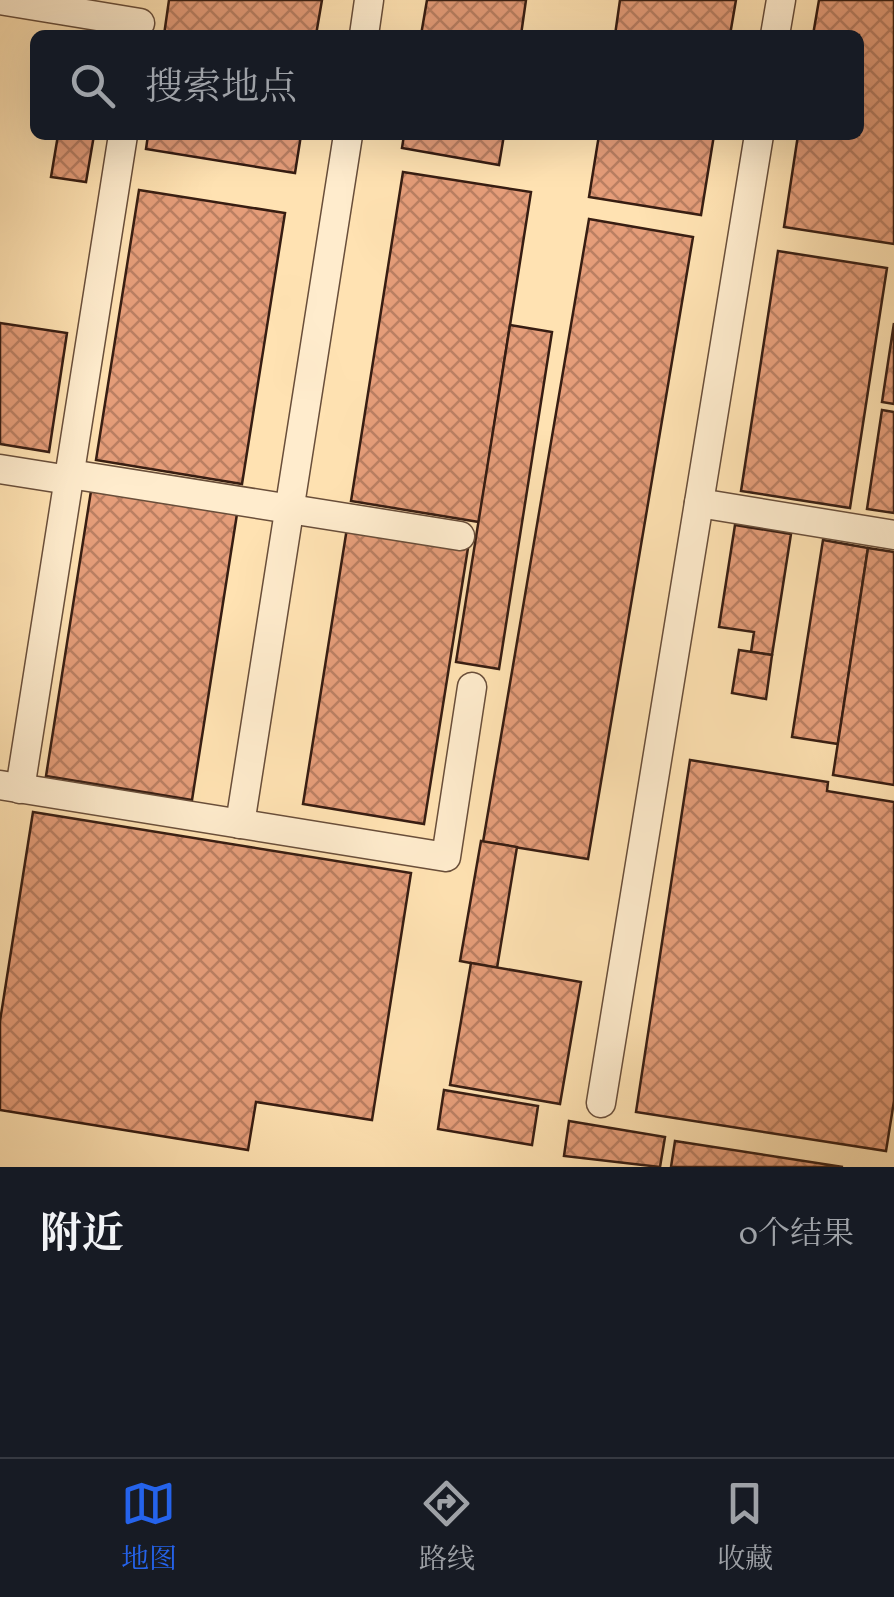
<!DOCTYPE html>
<html lang="zh">
<head>
<meta charset="utf-8">
<style>
  :root { --surface:#171b24; --page:#20242c; --text:#f1f3f6; --muted:#9ea1a6; --line:#363941; --accent:#2563eb }
  body { margin:0; font-family:Vollkorn,"Noto Serif SC",serif; background:var(--page); color:var(--text) }
  .list { margin:0; padding:0; list-style:none }
  h2 { display:flex; justify-content:space-between; align-items:center; height:130px; margin:0; padding:0 40px; font-size:42px }
  h2 small { font-size:32px; font-weight:400; color:var(--muted) }
  .icon { flex:none; width:55px; height:55px; fill:none; stroke:currentColor; stroke-width:2; stroke-linecap:round; stroke-linejoin:round }
  .map { position:relative; flex:none; width:894px; height:1167px; overflow:hidden }
  .search { position:absolute; background:var(--surface); box-shadow:0 10px 40px #0002; left:30px; right:30px; top:30px; height:110px; display:flex; align-items:center; gap:25px; box-sizing:border-box; padding:0 35px; border-radius:15px; color:var(--muted); font-size:38px }
  .sheet { height:290px; background:var(--surface) }
  nav { display:flex; justify-content:space-around; align-items:center; box-sizing:border-box; height:140px; border-top:2px solid var(--line); background:var(--surface); font-size:28px; color:var(--muted) }
  nav a { display:grid; justify-items:center; gap:5px }
  nav .on { color:var(--accent) }
  .map>svg:first-child { display:block }
  .building { fill:url(#building-cross-hatch); stroke:#371d12; stroke-width:2.5 }
  .lines { fill:none; stroke-linecap:round; stroke-linejoin:round }
  .minor-casing { stroke:#694e3a; stroke-width:31 }
  .minor { stroke:#ffeccd; stroke-width:28 }
</style>
</head>
<body>
<div class="map">
<svg width="894" height="1167" viewBox="0 0 894 1167">
  <defs>
    <pattern id="building-cross-hatch" width="8" height="8" patternUnits="userSpaceOnUse" patternTransform="scale(2.5)"><rect width="8" height="8" fill="#e59d79"/><path d="M0 0l8 8M0 8l8-8" fill="none" stroke="#ba7f62"/></pattern>
  </defs>
  <rect width="100%" height="100%" fill="#ffe2b2"/>
  <filter id="stains"><feTurbulence type="fractalNoise" baseFrequency=".002" numOctaves="4"/><feColorMatrix values="0 0 0 0 .2 0 0 0 0 .09 0 0 0 0 .02 0 0 0 .5 -.17"/></filter>
  <radialGradient id="worn" r=".72"><stop offset=".6" stop-color="#630" stop-opacity="0"/><stop offset="1" stop-color="#630" stop-opacity=".3"/></radialGradient>
  <g class="building">
    <path d="M169,0H322L316,35H164Z"/>
    <path d="M427,0H526L521,35H421Z"/>
    <path d="M620,0H736L730,35H615Z"/>
    <path d="M819,0H894V244L784,227L798,135H859V35H813Z"/>
    <path d="M58,135H94L86,182L51,177Z"/>
    <path d="M148,135H301L295,173L146,149Z"/>
    <path d="M404,135H504L499,165L402,148Z"/>
    <path d="M599,135H714L701,215L589,197Z"/>
    <path d="M403,172L531,192L479,522L351,501Z"/>
    <path d="M139,190L285,213L242,484L96,460Z"/>
    <path d="M589,219L693,237L588,859L483,842Z"/>
    <path d="M778,251L887,268L850,508L741,491Z"/>
    <path d="M0,323L67,333L49,452L0,444Z"/>
    <path d="M894,323V404L882,402Z"/>
    <path d="M510,325L552,332L499,669L456,662Z"/>
    <path d="M882,410L894,412V513L867,509Z"/>
    <path d="M91,491L237,514L192,800L46,776Z"/>
    <path d="M735,525L791,534L772,655L751,652L754,632L719,627Z"/>
    <path d="M347,528L468,548L424,824L303,804Z"/>
    <path d="M823,540L868,548L838,744L792,737Z"/>
    <path d="M868,548L894,552V785L833,775Z"/>
    <path d="M739,650L772,655L766,699L732,693Z"/>
    <path d="M690,760L828,782L827,791L894,802V1101L886,1151L636,1112Z"/>
    <path d="M33,812L411,873L372,1120L256,1102L248,1150L0,1110V1021Z"/>
    <path d="M481,841L517,847L497,968L460,961Z"/>
    <path d="M471,963L581,982L560,1104L450,1085Z"/>
    <path d="M444,1090L538,1106L532,1145L438,1129Z"/>
    <path d="M569,1121L665,1137L660,1167L564,1156Z"/>
    <path d="M675,1141L843,1167H671Z"/>
  </g>
  <g class="lines">
    <defs>
      <g id="minor">
        <path d="M0,0L140,23"/>
        <path d="M364,35L369,0"/>
        <path d="M775,35L781,0"/>
        <path d="M0,469L69,480"/>
        <path d="M70,474L460,536"/>
        <path d="M699,503L894,535"/>
        <path d="M0,785L446,857L472,687"/>
        <path d="M20,789L123,135"/>
        <path d="M240,824L348,135"/>
        <path d="M601,1103L759,135"/>
      </g>
    </defs>
    <use href="#minor" class="minor-casing"/>
    <use href="#minor" class="minor"/>
  </g>
  <rect width="100%" height="100%" filter="url(#stains)"/>
  <rect width="100%" height="100%" fill="url(#worn)"/>
</svg>
<div class="search"><svg class="icon" aria-label="search" viewBox="0 0 24 24"><circle cx="10" cy="10" r="6"/><path d="M15 15l6 6"/></svg>搜索地点</div>
</div>
<section class="sheet">
<h2>附近<small>0个结果</small></h2>
<ul class="list">
</ul>
</section>
<nav>
<a class="on"><svg class="icon" aria-label="map" viewBox="0 0 24 24"><path d="M3 6l6-2 6 2 6-2v14l-6 2-6-2-6 2zM9 4v14M15 6v14"/></svg>地图</a>
<a><svg class="icon" aria-label="directions" viewBox="0 0 24 24"><path d="M12 3l9 9-9 9-9-9zM9 14v-3h6M13 9l2 2-2 2"/></svg>路线</a>
<a><svg class="icon" aria-label="saved" viewBox="0 0 24 24"><path d="M7 4h10v16l-5-4-5 4z"/></svg>收藏</a>
</nav>
</body>
</html>
